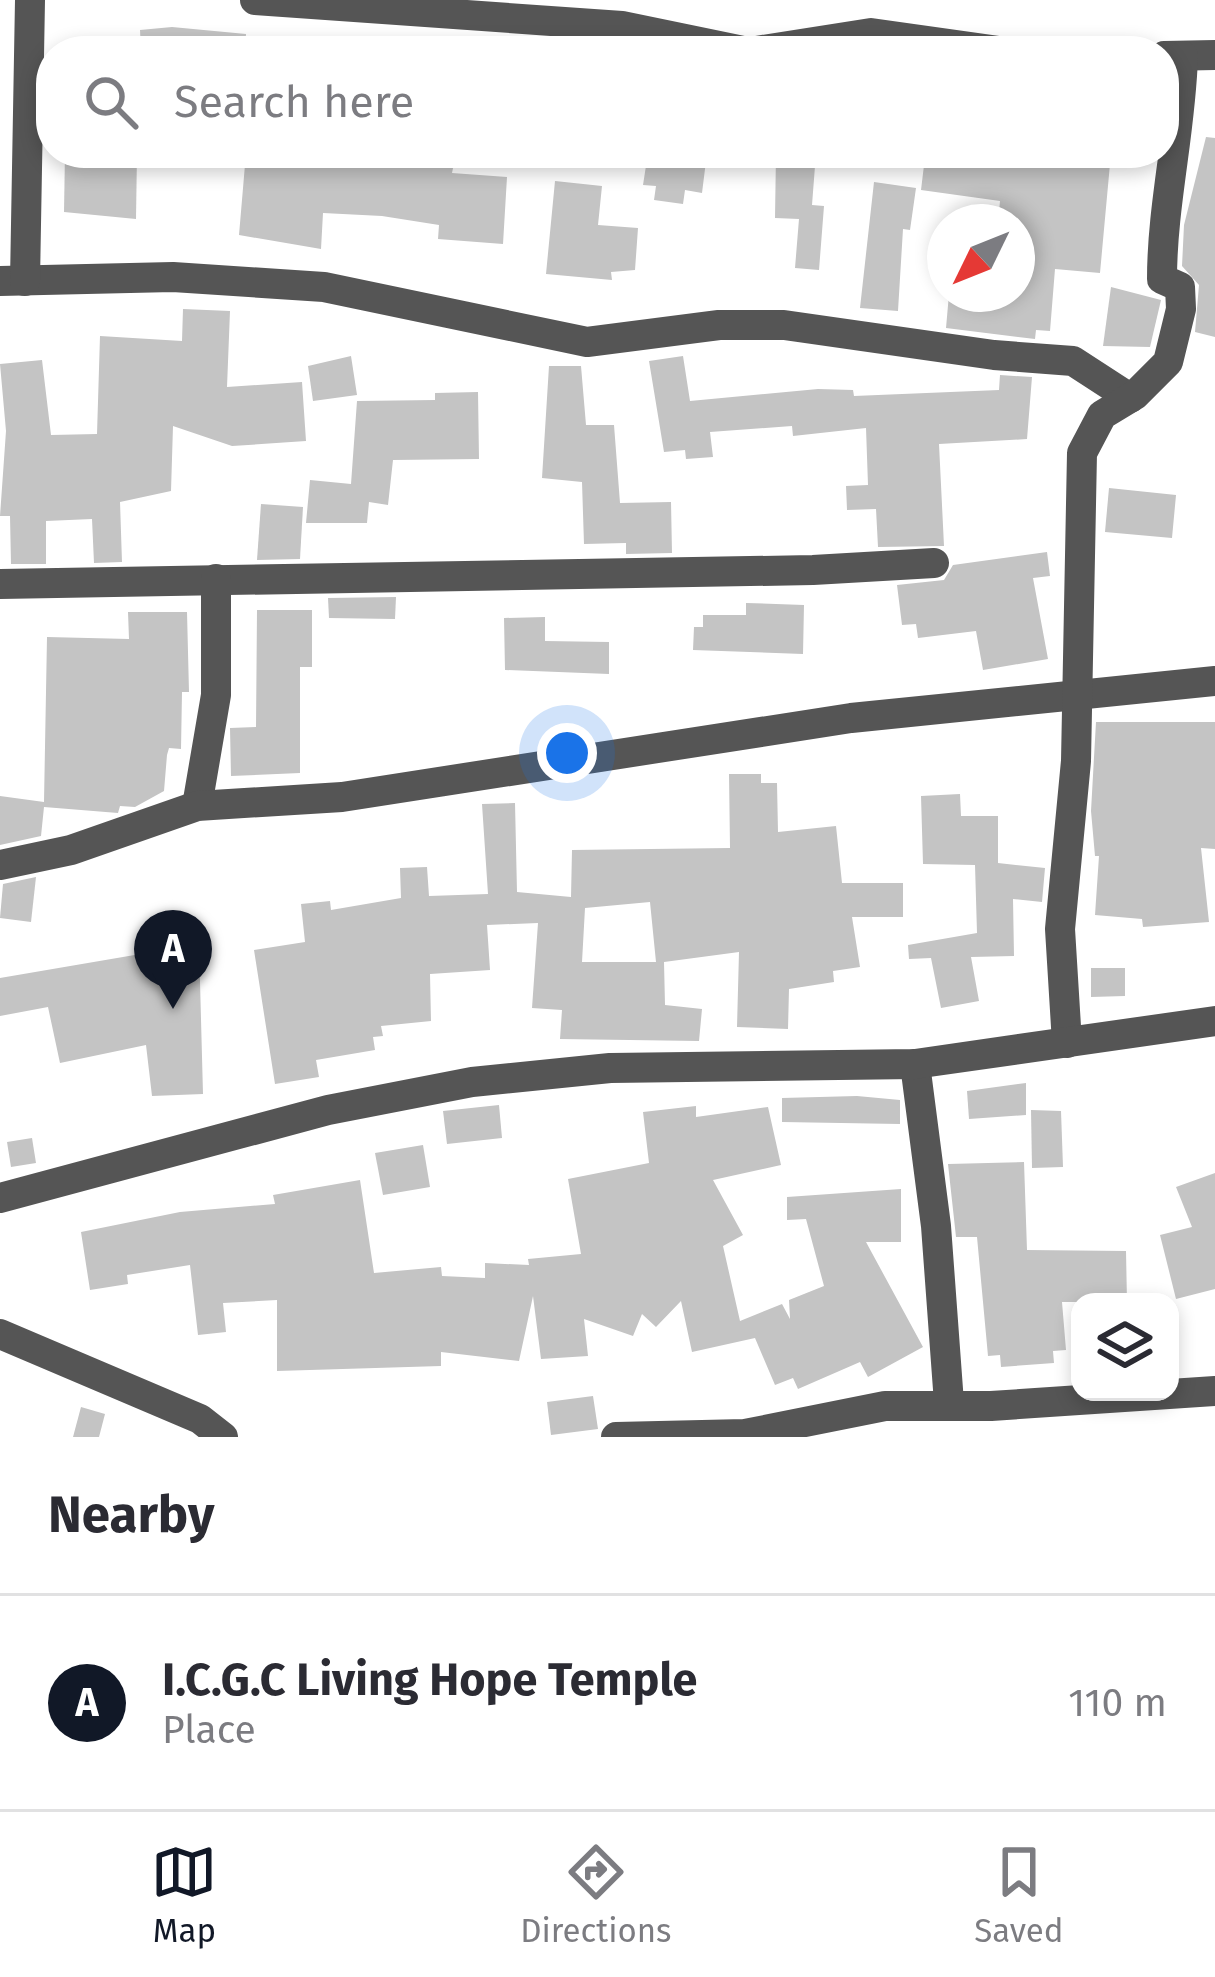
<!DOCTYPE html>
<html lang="en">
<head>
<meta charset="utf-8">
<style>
  :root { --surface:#fff; --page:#f2f2f3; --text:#2b2b33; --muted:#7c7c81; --line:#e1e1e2; --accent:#111827 }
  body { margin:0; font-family:"Fira Sans",sans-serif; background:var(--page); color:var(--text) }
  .controls { position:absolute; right:36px; bottom:36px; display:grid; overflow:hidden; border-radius:24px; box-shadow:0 6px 18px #0003 }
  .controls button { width:108px; height:108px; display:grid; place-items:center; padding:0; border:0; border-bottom:3px solid var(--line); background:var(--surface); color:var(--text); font:60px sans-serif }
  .compass { position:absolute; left:927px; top:204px; width:108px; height:108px; border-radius:50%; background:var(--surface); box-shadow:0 6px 18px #0003; rotate:227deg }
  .you { position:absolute; left:567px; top:753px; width:42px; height:42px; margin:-30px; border:9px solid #fff; border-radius:50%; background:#1a73e8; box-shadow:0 0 0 18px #1a73e833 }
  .badge { display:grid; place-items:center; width:78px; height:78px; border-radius:50%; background:var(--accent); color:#fff; font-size:39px; font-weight:700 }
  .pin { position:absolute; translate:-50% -99px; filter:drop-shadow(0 3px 6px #0008) }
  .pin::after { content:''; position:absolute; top:63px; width:42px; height:36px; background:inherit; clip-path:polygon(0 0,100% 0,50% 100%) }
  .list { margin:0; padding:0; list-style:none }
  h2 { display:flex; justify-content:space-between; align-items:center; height:156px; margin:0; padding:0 48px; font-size:51px }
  h2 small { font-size:39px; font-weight:400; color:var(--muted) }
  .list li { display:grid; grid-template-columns:78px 1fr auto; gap:36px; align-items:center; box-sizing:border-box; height:216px; padding:0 48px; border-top:3px solid var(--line) }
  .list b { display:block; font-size:45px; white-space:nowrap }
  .list p { margin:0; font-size:39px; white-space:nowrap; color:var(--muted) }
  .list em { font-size:39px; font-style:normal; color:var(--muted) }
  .icon { flex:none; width:66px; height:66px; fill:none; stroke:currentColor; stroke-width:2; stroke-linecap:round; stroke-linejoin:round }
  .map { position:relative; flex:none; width:1215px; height:1437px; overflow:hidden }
  .search { position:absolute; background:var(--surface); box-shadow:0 6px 18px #0003; left:36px; right:36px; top:36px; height:132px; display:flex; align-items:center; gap:30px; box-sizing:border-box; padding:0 42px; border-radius:48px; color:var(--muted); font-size:45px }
  .sheet { height:372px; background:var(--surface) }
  nav { display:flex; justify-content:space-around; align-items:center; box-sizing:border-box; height:168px; border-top:3px solid var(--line); background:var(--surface); font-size:33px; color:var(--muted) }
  nav a { display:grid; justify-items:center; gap:6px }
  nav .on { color:var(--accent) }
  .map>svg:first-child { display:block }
  .building { fill:#c4c4c4; fill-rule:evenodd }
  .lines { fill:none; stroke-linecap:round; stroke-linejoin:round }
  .minor { stroke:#555; stroke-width:30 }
</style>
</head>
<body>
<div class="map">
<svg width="1215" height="1437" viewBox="0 0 1215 1437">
  <rect width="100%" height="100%" fill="#fff"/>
  <g class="building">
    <path d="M172,27L246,34L245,51H141L140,30Z"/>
    <path d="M1206,137L1215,138V337L1195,332L1199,285L1182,266L1184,225Z"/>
    <path d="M65,153H137L136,219L64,212Z"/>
    <path d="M246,153H456L452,173L507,177L503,244L438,239L439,225L382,216L323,213L321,249L239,235Z"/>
    <path d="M648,153H707L702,193L685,190L683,204L654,200L656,186L643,185Z"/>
    <path d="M776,153H816L812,205L824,206L819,270L795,268L799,219L775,218Z"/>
    <path d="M1004,153H1111L1100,273L1055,269L1050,331L1036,330L1035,339L946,328L949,294H1017V222H998L1000,201L921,190L925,157L1003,168Z"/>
    <path d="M555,181L602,186L598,225L638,228L635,270L611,272L612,280L546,274Z"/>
    <path d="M874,182L916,188L910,230L903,229L898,311L860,308Z"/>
    <path d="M1111,287L1161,300L1150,347L1103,346Z"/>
    <path d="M183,309L230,311L227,387L302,382L306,441L232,446L173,426L171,491L120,502L122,562L94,563L92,519L46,521V564H11L10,516H0L6,431L0,364L42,360L51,435L97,434L100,336L182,341Z"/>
    <path d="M351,356L357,395L313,401L308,366Z"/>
    <path d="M683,356L690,401L818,389L853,390L854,396L999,390L1000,375L1032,377L1027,439L939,444L944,546L878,547L876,509L847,510L846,486L868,485L866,428L793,436L792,426L710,432L713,457L686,459L685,450L664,452L649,361Z"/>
    <path d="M549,366H581L586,425H614L620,503L671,502L672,553L626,554V543L584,544L582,482L542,478Z"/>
    <path d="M478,392L479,459L393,460L388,505L369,502L367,523H306L310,480L351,484L357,401L435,400V393Z"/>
    <path d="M1109,488L1176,495L1172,538L1105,532Z"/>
    <path d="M261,504L303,507L300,559L257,560Z"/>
    <path d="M1047,552L1050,576L1033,578L1048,659L983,670L976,631L918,638L916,624L902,625L897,585L944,580L953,565Z"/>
    <path d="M396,597L395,619L329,618L328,598Z"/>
    <path d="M746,603L804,605L803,654L693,650L694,627H703V615H746Z"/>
    <path d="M257,610H312V667H300V773L231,776L230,728L256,727Z"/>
    <path d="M128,612H187L189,692H182L181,749L169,748L167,755L164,791L135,807L120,806L118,813L44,807L41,836L0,845V796L44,802L47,637L129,639Z"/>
    <path d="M545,617V641L609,642V674L505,670L504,618Z"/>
    <path d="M1096,722H1215V849L1201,848L1209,922L1143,927L1142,919L1095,915L1099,856H1095L1091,811Z"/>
    <path d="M729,774H761V783H777L778,832L836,826L842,883H903V917H852L860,967L833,971L834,982L789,989L788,1029L737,1027L739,952L664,962L665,1005L702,1009L699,1041L560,1039L562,1010L532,1008L538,923L487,925L490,970L430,974L431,1021L381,1026L383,1036L373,1037L375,1050L316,1060L319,1077L275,1084L254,950L305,942L301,904L330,901L331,910L401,898L400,868L427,867L429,896L488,894L482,804L515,803L517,892L571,897L572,850L730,848ZM650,902L656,962H582L585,908Z"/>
    <path d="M960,794L961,816H998V863L1045,868L1042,902L1013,899L1014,956L971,957L979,1001L941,1008L931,958L909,959L908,945L977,933L975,865L923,864L921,796Z"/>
    <path d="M36,877L31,922L0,918L3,884Z"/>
    <path d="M199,944L203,1094L152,1096L146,1045L60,1063L48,1007L0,1016V978Z"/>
    <path d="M1091,968H1125V996L1091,997Z"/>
    <path d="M1026,1083V1115L969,1119L967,1091Z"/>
    <path d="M857,1096L900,1100V1124L782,1122V1098Z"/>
    <path d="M499,1105L502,1138L447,1144L443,1111Z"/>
    <path d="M696,1106V1117L768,1107L781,1165L713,1180L743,1235L723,1246L740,1321L782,1304L790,1319L789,1300L824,1286L806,1219L787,1220V1197L901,1189V1242H866L923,1347L868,1377L860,1362L798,1389L793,1378L775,1385L755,1338L692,1352L681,1301L656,1327L642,1314L633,1336L584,1319L588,1356L541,1359L533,1296L519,1361L441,1352V1366L277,1371V1300L223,1303L226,1332L198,1335L190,1265L127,1275L128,1284L90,1290L81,1232L180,1212L275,1204L273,1195L360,1180L374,1273L441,1267L442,1276L485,1278V1263L529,1265L528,1259L581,1254L568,1179L649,1163L643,1112Z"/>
    <path d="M1031,1110L1061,1111L1063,1167L1032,1168Z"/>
    <path d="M32,1138L36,1163L11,1167L7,1142Z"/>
    <path d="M423,1145L430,1187L383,1195L375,1153Z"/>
    <path d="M1024,1162L1027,1250L1126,1251L1127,1302H1062L1066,1350L1053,1351L1054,1363L1001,1367L1000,1355L988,1356L977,1237H956L948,1164Z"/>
    <path d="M1215,1173V1289L1176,1299L1160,1235L1192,1227L1176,1187Z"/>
    <path d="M593,1396L598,1429L551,1435L547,1402Z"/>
    <path d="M81,1407L105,1414L99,1437H73Z"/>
  </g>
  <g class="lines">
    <g class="minor">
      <path d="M255,0L622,26L743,51"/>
      <path d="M756,51L871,33L999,51"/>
      <path d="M1164,56L1215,55"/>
      <path d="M0,281L173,277L324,287L587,342L719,325H784L994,355L1073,361L1130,398"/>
      <path d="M25,281L30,0"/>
      <path d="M0,584L813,570L934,563"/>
      <path d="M197,806L216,695V579"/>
      <path d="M0,865L71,850L197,806L342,797L851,718L1215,681"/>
      <path d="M1067,1043L1060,929L1076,761L1082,453L1102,415L1135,395L1168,362L1181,309L1180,287L1162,279C1162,204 1181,131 1183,56"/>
      <path d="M915,1064L936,1226L949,1403"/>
      <path d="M0,1198L328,1110L472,1082L610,1068L915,1064L1215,1021"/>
      <path d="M0,1334L200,1419L223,1437"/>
      <path d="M616,1437L745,1434L885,1406H991L1215,1391"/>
    </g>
  </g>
</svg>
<div class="controls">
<button><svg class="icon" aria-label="layers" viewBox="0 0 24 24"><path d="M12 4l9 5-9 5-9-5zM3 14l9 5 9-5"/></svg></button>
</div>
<svg class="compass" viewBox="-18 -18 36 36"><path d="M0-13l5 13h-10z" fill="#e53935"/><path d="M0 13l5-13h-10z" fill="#7c7c81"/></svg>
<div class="you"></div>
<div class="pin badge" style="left:173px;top:1009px">A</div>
<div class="search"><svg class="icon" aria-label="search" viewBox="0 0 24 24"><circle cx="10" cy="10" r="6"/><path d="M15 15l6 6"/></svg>Search here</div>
</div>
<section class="sheet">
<h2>Nearby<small></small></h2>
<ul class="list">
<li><span class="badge">A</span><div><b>I.C.G.C Living Hope Temple</b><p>Place</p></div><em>110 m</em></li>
</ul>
</section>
<nav>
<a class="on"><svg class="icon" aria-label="map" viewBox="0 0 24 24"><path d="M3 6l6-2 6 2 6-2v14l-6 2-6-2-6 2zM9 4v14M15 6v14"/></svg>Map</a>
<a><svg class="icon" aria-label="directions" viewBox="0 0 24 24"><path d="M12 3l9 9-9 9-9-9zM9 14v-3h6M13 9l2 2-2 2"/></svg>Directions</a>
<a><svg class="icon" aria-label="saved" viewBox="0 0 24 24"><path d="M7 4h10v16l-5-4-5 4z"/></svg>Saved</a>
</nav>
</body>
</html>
